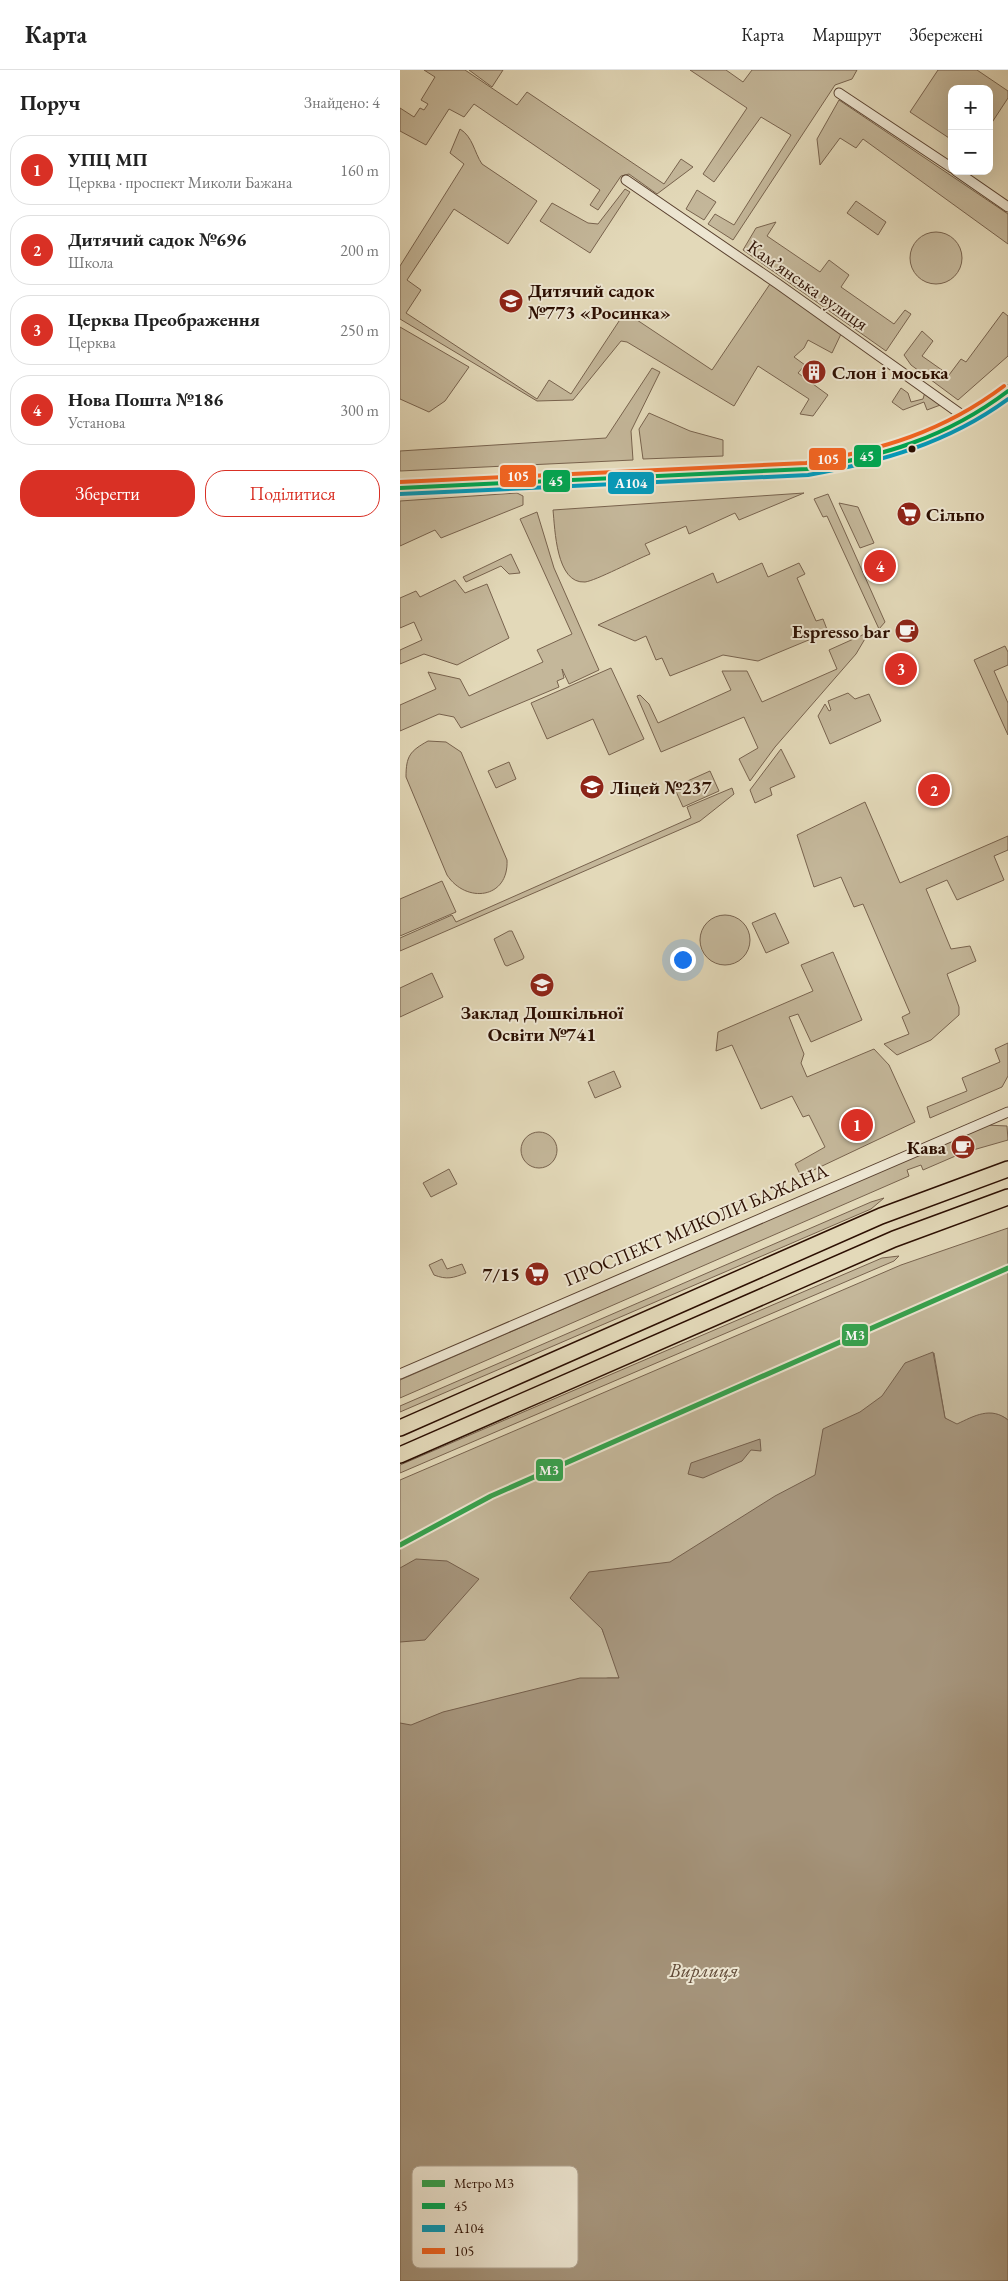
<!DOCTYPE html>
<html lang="uk">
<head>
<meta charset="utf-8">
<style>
  :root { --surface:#fff; --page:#f2f2f2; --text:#222; --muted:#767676; --line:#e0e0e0; --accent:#d93025 }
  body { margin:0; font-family:"EB Garamond",serif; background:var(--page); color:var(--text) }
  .controls { position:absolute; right:15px; top:15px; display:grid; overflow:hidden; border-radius:10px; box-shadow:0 5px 20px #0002 }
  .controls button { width:45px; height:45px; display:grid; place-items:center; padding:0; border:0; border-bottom:1px solid var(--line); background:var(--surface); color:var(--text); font:25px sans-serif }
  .you { position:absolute; left:282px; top:889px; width:18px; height:18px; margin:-12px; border:4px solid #fff; border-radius:50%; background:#1a73e8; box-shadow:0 0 0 8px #1a73e833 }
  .badge { display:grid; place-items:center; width:32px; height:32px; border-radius:50%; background:var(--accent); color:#fff; font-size:16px; font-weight:700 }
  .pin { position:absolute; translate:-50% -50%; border:2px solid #fff; box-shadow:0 1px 5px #0006 }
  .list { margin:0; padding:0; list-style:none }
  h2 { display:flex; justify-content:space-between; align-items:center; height:65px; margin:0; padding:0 20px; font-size:21px }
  h2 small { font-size:16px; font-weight:400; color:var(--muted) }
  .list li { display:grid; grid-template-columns:32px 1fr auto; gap:15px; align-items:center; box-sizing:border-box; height:70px; margin:0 10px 10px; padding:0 10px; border:1px solid var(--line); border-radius:20px }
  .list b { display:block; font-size:19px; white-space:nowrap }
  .list p { margin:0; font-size:16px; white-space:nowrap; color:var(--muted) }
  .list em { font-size:16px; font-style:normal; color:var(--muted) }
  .actions { display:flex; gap:10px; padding:15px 20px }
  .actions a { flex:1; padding:11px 0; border:1px solid var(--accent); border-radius:20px; text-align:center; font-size:18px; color:var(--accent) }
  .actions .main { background:var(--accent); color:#fff }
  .map { position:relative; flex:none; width:608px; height:2211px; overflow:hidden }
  header { display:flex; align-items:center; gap:30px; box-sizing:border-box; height:70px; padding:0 25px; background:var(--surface); border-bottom:1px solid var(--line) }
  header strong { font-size:24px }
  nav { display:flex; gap:28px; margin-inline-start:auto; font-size:18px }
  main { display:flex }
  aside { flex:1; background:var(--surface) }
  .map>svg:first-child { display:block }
  .green { fill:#c4b79a; stroke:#78634e }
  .water { fill:#a5947b; stroke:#755f4b }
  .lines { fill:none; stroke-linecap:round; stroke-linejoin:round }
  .minor-casing { stroke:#5a4230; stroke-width:11 }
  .tertiary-casing { stroke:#5a4230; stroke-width:14 }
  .trunk-casing { stroke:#2c0f02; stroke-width:18 }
  .minor { stroke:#ede6d2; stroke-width:9 }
  .tertiary { stroke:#ede6d2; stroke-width:11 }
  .trunk { stroke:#e3d9b9; stroke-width:15 }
  .bus-1-casing { stroke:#ede6d2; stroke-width:8 }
  .bus-2-casing { stroke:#ede6d2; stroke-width:8 }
  .bus-3-casing { stroke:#ede6d2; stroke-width:8 }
  .bus-1 { stroke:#00a651; stroke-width:4 }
  .bus-2 { stroke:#049aba; stroke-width:4 }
  .bus-3 { stroke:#f26522; stroke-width:4 }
  .metro-1-casing { stroke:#ede6d2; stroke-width:9 }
  .metro-1 { stroke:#35a34e; stroke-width:5 }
  .bus-dot { fill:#2c0f02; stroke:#ede6d2; stroke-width:2 }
  .labels { text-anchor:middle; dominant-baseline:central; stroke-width:4; stroke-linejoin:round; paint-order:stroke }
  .street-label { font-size:19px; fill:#2c0f02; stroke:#ede6d2 }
  .poi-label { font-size:19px; font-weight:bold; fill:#2c0f02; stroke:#ede6d2; text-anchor:start }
  .water-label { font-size:20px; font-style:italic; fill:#624b38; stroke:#ede6d2 }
  .key { fill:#ede6d2; stroke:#b3a694; stroke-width:1 }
  .key-label { font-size:14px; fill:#2c0f02 }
  .line-badge { stroke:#ede6d2; stroke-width:2 }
  .badge-label { font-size:14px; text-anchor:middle; font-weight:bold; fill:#fff }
</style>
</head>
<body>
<header>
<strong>Карта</strong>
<nav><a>Карта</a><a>Маршрут</a><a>Збережені</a></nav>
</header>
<main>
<aside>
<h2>Поруч<small>Знайдено: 4</small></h2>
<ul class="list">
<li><span class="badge">1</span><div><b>УПЦ МП</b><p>Церква · проспект Миколи Бажана</p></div><em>160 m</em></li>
<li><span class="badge">2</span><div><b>Дитячий садок №696</b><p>Школа</p></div><em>200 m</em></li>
<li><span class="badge">3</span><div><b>Церква Преображення</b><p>Церква</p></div><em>250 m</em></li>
<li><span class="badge">4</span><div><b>Нова Пошта №186</b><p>Установа</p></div><em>300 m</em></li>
</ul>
<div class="actions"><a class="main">Зберегти</a><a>Поділитися</a></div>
</aside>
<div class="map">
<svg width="608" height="2211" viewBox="0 0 608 2211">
  <rect width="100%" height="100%" fill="#e3d9b9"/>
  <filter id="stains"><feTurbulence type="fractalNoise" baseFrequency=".004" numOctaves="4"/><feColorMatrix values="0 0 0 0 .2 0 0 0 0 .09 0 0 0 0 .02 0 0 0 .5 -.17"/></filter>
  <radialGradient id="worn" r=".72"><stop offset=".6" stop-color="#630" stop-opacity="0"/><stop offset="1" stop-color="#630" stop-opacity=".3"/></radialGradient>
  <g class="green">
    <path d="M24,0H65L117,35L127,22L264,114L281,89L293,97L257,124L229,104L221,106L198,140L190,135L200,120L74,34L64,47L49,39L26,75L0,61V38L14,47L20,38L24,40L28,34L21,30L35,7Z"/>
    <path d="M69,0H103L92,17Z"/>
    <path d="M290,0H326L343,12L352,0H457L452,9L435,15L333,170L308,154L315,144L334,155L391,65L361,47L314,112L303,104L347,38Z"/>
    <path d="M538,0H577L608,21V28L589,57V19H552V70L510,42Z"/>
    <path d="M439,30L608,144V174L463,69L456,78L440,68L420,95L417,69Z"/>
    <path d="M60,59C73,67 74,82 82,94L137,131L108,174L54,139L7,210L21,220L6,243L137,329L149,310L171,324L225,242L312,300L370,214L374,215L441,264L432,283L408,270L404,278L394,287L405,295L398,303L428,325L413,346L400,344L409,329L358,296L334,336L227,272L221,271L173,330L137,331L0,249V196L64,94L50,83Z"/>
    <path d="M225,119L230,122L190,183L140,151L152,133L188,153L198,154Z"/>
    <path d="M297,120L316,132L304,150L286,139Z"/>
    <path d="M456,131L486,152L478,165L447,143Z"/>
    <path d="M376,152L367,166L420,202L429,190L449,205L441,217L494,254L505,240L511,244L486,281L343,180L356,158Z"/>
    <circle cx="536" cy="188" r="26"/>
    <path d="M603,242L608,246V286L558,330L511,295L504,285L522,261L533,271L522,286L549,305L561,289L566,292Z"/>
    <path d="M0,257L69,297L45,331L29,342L0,329Z"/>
    <path d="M252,298L260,302L231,361L233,390L0,401V381L206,368Z"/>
    <path d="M501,318L508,323L511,332L523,329L525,322L543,334L527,340L524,332L503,340L492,332Z"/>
    <path d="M249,343L290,361L323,370V386L243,389L239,359Z"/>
    <path d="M117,423L123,426V435L41,468L35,460L0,476V431Z"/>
    <path d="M404,423L339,450L335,443L289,464L286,456L245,474L250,484C237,489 195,511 185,512C156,514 155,459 153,440Z"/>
    <path d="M428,424L485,552L479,559L427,446L423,447L414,429Z"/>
    <path d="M439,433L458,437L474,473L460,478Z"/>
    <path d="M137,442L154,498L199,600L169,614L162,599L164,608L157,611L159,617L61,658L54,647L39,644L0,661V635L36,619L28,602L60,609L69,626L143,592L137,580L172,564L120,449Z"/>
    <path d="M111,484L120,503L109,504L101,496L66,512L63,507Z"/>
    <path d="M362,493L368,507L399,493L405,504L397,508L416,551L423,549L428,562L358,591L323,585L270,606L262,588L256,590L246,566L235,571L198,555L313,503L317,513Z"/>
    <path d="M55,510L65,523L87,514L109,568L57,595L24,584L0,594V580L22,570L14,552L0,558V528L16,521L20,527Z"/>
    <path d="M469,562L456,584L375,677L350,711L339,689L358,678L344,647L261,682L237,626L240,625L249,634L258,653L331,620L322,601H347L362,632L437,599L429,580Z"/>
    <path d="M605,576L608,582V595L594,601L608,633V665L574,590Z"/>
    <path d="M211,598L244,669L209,685L193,649L147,669L131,633Z"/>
    <path d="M448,623L455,629L469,624L481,651L430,674L418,646L425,634L429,641L431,640L428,631Z"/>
    <path d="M28,671L46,672L61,682L107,790C109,829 66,834 47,805L6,707C6,686 10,681 28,671Z"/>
    <path d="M381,679L395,707L370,718L372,725L355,733L350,720Z"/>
    <path d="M109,692L116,709L96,718L88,701Z"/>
    <path d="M310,701L319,721L283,737L274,717Z"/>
    <path d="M332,718L334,724L300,751L0,881V868L52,845L56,852L291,748L287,737Z"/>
    <path d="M465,732L500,813L608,766V780L594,786L604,810L557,830L547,810L526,819L551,879L570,876L576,891L547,904L559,937V945L531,970L497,985L484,974L509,964L502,947L510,943L463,834L454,837L441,807L414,817L397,765Z"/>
    <path d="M42,811L56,842L0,866V829Z"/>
    <path d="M375,843L389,873L366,883L352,853Z"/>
    <circle cx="325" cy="870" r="25"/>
    <path d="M109,861H112L124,887L123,889L107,896L105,895L94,869Z"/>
    <path d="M433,882L462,950L411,972L398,944L389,947L404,984L401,993L407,1007L474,979L489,995L515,1052L401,1106L395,1094L425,1077L409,1045L403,1047L392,1026L361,1039L332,975L316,981L318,962L413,921L401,895Z"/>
    <path d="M32,903L43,927L0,947V918Z"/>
    <path d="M608,973V1006L602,1017L530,1048L527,1037L567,1021L562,1008L600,992L595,979Z"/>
    <path d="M214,1001L221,1017L195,1028L188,1012Z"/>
    <path d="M586,1055L607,1056L608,1070L573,1080L567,1064Z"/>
    <circle cx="139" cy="1080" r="18"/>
    <path d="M561,1066L567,1081L523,1100L521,1095L507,1100L509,1106L0,1328V1310Z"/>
    <path d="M49,1099L57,1114L31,1127L23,1113Z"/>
    <path d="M484,1128L471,1139L0,1342V1336L471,1132Z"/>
    <path d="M608,1158V1350C593,1338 572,1347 557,1355L545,1348L534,1283L466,1377L202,1559C208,1576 219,1590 219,1608H208L15,1660L0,1657V1410L501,1195Z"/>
    <path d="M499,1186L494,1191L0,1403V1395L482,1188Z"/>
    <path d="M42,1189L47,1199L62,1194L66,1203C53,1208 47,1210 34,1205L29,1195Z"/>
  </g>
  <g class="water">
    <path d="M533,1282L545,1348L557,1354C574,1346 591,1336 608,1350V2211H0V1653L11,1655L43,1642L180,1608H219L202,1559L170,1528L189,1502L270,1492L375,1426L415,1405L423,1359L460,1342L482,1326L505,1293Z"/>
    <path d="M360,1369L361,1381L351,1380L342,1391L303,1408L288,1404L291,1393Z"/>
    <path d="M16,1489L47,1491L79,1509L25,1570L0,1572V1498Z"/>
  </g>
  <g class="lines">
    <defs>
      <g id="minor">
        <path d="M439,23L552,98"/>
        <path d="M556,101L608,137"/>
        <path d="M226,110L378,214L569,350"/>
        <path d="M0,1304L608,1042"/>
      </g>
      <path id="tertiary" d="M0,418L407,399C480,387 550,369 608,321"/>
      <g id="trunk">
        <path d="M0,1358L481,1146L608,1099"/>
        <path d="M0,1385L494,1169L608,1127"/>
      </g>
    </defs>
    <use href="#minor" class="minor-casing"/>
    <use href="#tertiary" class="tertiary-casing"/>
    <use href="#trunk" class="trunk-casing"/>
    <use href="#minor" class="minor"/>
    <use href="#tertiary" class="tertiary"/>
    <use href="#trunk" class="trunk"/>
    <defs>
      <path id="bus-1" d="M0,418L407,399C483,386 546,368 608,321"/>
      <path id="bus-2" d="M0,424L408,405C481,392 548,373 608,329"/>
      <path id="bus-3" d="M0,412L406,393C481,380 543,362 604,316"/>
    </defs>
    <use href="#bus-1" class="bus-1-casing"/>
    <use href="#bus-2" class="bus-2-casing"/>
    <use href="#bus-3" class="bus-3-casing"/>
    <use href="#bus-1" class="bus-1"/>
    <use href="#bus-2" class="bus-2"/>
    <use href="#bus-3" class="bus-3"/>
    <defs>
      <path id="metro-1" d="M0,1475L91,1426L608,1198"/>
    </defs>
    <use href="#metro-1" class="metro-1-casing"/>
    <use href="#metro-1" class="metro-1"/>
  </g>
  <defs>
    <symbol id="school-disc" viewBox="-11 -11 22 22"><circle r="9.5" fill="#8f2418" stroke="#ede6d2"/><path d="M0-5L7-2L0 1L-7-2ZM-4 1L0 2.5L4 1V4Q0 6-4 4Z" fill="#fff"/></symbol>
    <symbol id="building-disc" viewBox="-11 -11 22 22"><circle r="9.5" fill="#8f2418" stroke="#ede6d2"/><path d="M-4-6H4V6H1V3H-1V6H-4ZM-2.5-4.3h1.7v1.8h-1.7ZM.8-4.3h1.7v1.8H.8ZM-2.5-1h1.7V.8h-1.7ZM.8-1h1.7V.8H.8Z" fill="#fff"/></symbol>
    <symbol id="supermarket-disc" viewBox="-11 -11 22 22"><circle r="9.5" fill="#8f2418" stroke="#ede6d2"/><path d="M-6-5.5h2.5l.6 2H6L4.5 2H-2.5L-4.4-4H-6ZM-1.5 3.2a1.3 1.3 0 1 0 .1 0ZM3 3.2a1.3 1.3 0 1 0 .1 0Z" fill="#fff"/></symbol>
    <symbol id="cafe-disc" viewBox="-11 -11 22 22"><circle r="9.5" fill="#8f2418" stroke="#ede6d2"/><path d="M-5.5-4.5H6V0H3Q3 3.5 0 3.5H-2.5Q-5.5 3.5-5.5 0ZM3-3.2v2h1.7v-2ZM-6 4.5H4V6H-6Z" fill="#fff"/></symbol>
  </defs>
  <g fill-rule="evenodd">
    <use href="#school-disc" x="97" y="217" width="28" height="28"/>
    <use href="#building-disc" x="400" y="288" width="28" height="28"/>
    <use href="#supermarket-disc" x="495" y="430" width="28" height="28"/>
    <use href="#cafe-disc" x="493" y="547" width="28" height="28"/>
    <use href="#school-disc" x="178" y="703" width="28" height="28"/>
    <use href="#school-disc" x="128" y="901" width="28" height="28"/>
    <use href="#cafe-disc" x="549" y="1063" width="28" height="28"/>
    <use href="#supermarket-disc" x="123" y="1190" width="28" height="28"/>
  </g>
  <circle class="bus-dot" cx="512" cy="379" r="4.5"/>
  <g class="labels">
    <g class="street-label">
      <text transform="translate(408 215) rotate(35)">Камʼянська вулиця</text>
      <text transform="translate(296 1155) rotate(-23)">ПРОСПЕКТ МИКОЛИ БАЖАНА</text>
    </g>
    <g class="poi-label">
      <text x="128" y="220">Дитячий садок<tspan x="128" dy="22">№773 «Росинка»</tspan></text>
      <text x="432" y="302">Слон і моська</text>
      <text x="526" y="444">Сільпо</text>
      <text x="490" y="561" text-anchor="end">Espresso bar</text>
      <text x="210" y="717">Ліцей №237</text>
      <text x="142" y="942" text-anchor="middle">Заклад Дошкільної<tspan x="142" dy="22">Освіти №741</tspan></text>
      <text x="546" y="1077" text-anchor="end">Кава</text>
      <text x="120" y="1204" text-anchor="end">7/15</text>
    </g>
    <g class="water-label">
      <text x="304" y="1900">Вирлиця</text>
    </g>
  </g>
  <rect x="12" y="2096" width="166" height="102" rx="8" class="key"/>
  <rect x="22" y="2110" width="23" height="7" fill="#35a34e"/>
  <rect x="22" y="2133" width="23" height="6" fill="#00a651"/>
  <rect x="22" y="2155" width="23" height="7" fill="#049aba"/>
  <rect x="22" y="2178" width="23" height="6" fill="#f26522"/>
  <g class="key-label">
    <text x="54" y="2118">Метро M3</text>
    <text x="54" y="2141">45</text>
    <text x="54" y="2163">А104</text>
    <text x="54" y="2186">105</text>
  </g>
  <g class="line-badge">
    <rect x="453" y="374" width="29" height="24" rx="5" fill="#00a651"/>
    <rect x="408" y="377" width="39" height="24" rx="5" fill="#f26522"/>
    <rect x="99" y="394" width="38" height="24" rx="5" fill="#f26522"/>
    <rect x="142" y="399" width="29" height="24" rx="5" fill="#00a651"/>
    <rect x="207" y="401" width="48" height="24" rx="5" fill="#049aba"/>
    <rect x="441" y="1253" width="28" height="24" rx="5" fill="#35a34e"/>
    <rect x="135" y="1388" width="29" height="24" rx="5" fill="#35a34e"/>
  </g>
  <g class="badge-label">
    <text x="467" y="391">45</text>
    <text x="428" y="394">105</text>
    <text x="118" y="411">105</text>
    <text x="156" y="416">45</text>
    <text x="231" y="418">А104</text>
    <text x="455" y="1270">M3</text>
    <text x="149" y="1405">M3</text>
  </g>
  <rect width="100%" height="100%" filter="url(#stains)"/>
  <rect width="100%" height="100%" fill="url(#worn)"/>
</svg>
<div class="controls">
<button>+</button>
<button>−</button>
</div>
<div class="you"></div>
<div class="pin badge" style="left:457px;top:1055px">1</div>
<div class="pin badge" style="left:534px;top:720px">2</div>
<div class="pin badge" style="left:501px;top:599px">3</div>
<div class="pin badge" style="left:480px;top:496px">4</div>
</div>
</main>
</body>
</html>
